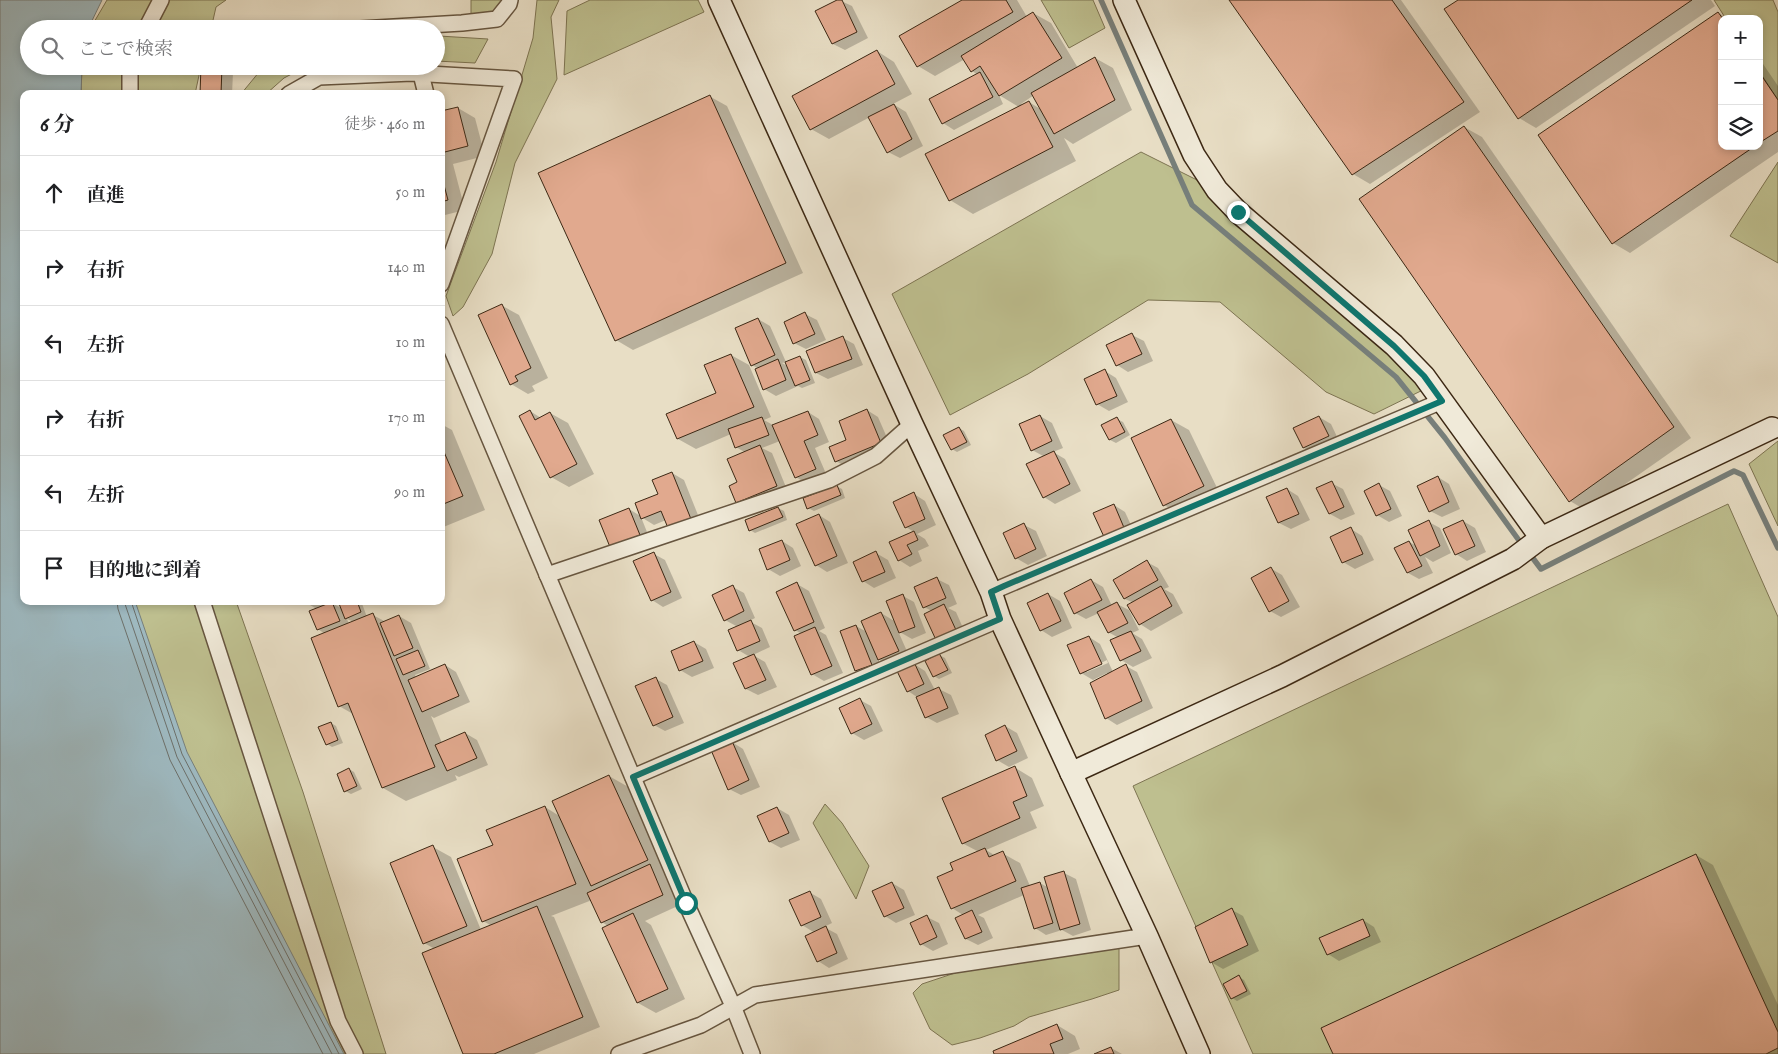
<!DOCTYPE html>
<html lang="ja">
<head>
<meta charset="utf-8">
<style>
  :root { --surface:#fff; --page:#f6f6f6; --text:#202124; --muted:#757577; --line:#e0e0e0 }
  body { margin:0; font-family:"IM FELL English","Noto Serif JP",serif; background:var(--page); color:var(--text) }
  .controls { position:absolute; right:15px; top:15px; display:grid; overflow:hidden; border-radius:10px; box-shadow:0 2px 8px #0003 }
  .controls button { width:45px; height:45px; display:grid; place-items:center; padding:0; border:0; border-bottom:1px solid var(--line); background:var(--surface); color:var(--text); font:25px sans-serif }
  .stop { position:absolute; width:15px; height:15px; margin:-11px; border:4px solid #0f766e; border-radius:50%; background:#fff }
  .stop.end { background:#0f766e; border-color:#fff; box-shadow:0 1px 5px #0008 }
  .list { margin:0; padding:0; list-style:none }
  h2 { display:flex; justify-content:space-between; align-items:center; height:65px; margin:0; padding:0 20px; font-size:21px }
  h2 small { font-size:16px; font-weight:400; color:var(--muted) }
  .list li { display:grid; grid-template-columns:32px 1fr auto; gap:15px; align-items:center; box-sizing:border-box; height:75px; padding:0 20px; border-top:1px solid var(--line) }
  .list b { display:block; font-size:19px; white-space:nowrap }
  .list em { font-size:16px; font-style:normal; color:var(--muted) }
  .icon { flex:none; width:28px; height:28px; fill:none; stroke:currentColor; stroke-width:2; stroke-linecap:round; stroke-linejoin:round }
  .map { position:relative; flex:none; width:1778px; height:1054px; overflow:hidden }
  .search { position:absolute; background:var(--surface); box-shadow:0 2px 8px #0003; left:20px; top:20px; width:425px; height:55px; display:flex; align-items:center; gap:12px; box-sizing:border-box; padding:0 18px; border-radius:28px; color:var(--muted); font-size:19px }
  .panel { position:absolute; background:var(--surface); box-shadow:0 2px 8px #0003; left:20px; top:90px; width:425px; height:515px; border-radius:10px }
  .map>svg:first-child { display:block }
  .green { fill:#bebf8f; stroke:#7d7452 }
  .water { fill:#9eb9c0; stroke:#777f7b }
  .shadow { fill:#0003; fill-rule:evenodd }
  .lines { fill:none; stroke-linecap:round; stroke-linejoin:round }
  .shore { stroke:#6d706a; stroke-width:1 }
  .stream { stroke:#777f7b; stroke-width:5.5 }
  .building { fill:#e1a98e; stroke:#3c2814 }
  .street-casing { stroke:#675640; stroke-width:18 }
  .secondary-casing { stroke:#3c2814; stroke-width:24 }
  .street { stroke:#f0ead9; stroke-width:15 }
  .secondary { stroke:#f0ead9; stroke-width:21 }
  .route { stroke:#0f766e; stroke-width:6 }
</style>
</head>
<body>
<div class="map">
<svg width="1778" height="1054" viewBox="0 0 1778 1054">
  <rect width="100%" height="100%" fill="#e8dec5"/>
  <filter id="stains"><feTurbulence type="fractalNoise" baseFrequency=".004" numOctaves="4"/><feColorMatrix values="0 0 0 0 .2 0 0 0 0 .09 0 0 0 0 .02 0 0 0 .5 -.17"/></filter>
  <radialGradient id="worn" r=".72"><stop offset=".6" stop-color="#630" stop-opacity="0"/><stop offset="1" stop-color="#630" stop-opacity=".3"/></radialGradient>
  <g class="green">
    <path d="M107,0H226L216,7L211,29H90Z"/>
    <path d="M471,0H510L492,19L471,17Z"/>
    <path d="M537,0H559L551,17L557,79L515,163L492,254L463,307L453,316L446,296L496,162L533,38Z"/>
    <path d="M590,0H698L704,12L564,75L567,11Z"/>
    <path d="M1041,0H1093L1105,28L1069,48Z"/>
    <path d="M1714,0H1773L1778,12V100L1759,71V19H1726Z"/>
    <path d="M436,36H439L488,39L475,63L436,61Z"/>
    <path d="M82,66H130L129,94H81Z"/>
    <path d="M137,66H201L195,94H133Z"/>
    <path d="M264,66H307L284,78L266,94H241Z"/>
    <path d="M1141,152L1217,190L1431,386L1374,414L1326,392L1220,302L1148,300L1028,374L950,415L892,294Z"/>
    <path d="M1778,162V263L1730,236Z"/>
    <path d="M1778,441V526L1749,464Z"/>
    <path d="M1728,504L1778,617V1054H1253L1133,786Z"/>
    <path d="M132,601H236L303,792L386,1054H336L179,752Z"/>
    <path d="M825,804L842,823L869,866L856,899L813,823Z"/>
    <path d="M1119,940V990L1092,999L1029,1017L1014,1026L980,1038L952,1045L930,1029L913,993L922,984L973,967Z"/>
  </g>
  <path class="water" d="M0,0H102L88,29H29V66H82L81,94H24V601H135L187,752L344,1054H0Z"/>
  <g class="shadow">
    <path d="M839,0L852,6L868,38L845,50L833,44L817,11Z"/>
    <path d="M965,0H1017L1027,17L1033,13L1051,23L1078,68L1095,58L1113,68L1132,110L1073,144L1064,138L1076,161L973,214L950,200L1019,107L999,95L1003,104L954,130L943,123L978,75L972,71L965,59L935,76L918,66ZM1034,95L1042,110L1029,102L1022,105L1021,104Z"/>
    <path d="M1231,0H1401L1480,112L1370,184L1353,174Z"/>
    <path d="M1460,0H1711L1715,6L1536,128L1519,118Z"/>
    <path d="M1718,13L1728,19H1722V146H1759V58L1778,86V152L1630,253L1613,243Z"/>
    <path d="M877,51L894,62L912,94L893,104L906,112L923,146L900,158L888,152L870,117L829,139L811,129Z"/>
    <path d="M222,66L233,73L232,94H201Z"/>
    <path d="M709,96L727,106L803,273L633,350L616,340Z"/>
    <path d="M458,108L475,118L485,156L453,164L465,210L441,216V112Z"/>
    <path d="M1464,127L1482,137L1691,438L1587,511L1570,501Z"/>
    <path d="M501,305L519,315L548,378L532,386L535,391L528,394L511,384Z"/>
    <path d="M805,314L817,320L826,340L806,349L794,343Z"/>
    <path d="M758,319L770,326L786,362L782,363L789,367L800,357L806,360L815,383L802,388L798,386L776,396L764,389L759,369L752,365Z"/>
    <path d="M1132,335L1144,341L1153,361L1128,372L1117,365Z"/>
    <path d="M843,338L854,344L863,365L828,379L816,373L808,352Z"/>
    <path d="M731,355L749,365L771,417L764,420L773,425L808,412L819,419L829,442L815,448L827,476L807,484L796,477L780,441L762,448L772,453L788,492L749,509L737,502L739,482L746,453L736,447L731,434L696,449L678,439L668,414L717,393Z"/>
    <path d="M1105,371L1116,378L1128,402L1109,411L1097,404Z"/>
    <path d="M867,410L878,417L892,449L848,468L836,461Z"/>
    <path d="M530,411L541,418L550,413L568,423L594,474L569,487L551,477Z"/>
    <path d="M1040,416L1052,423L1063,448L1053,452L1065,459L1081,491L1055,504L1044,497L1045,457L1032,450Z"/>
    <path d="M1319,417L1331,424L1340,443L1316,454L1304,448L1295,428Z"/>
    <path d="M1117,419L1123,422L1130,435L1116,443L1110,440L1103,426Z"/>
    <path d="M1171,420L1189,430L1221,496L1182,515L1164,505Z"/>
    <path d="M441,424L452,430L485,510L441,528Z"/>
    <path d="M959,428L964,431L971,445L957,452L952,449Z"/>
    <path d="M672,473L684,480L702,525L666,520L654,525L641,517L651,542L622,553L629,509L642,517L660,495Z"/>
    <path d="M1438,477L1449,484L1460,509L1442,517L1430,511Z"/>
    <path d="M1331,483L1343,489L1355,514L1341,520L1330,514Z"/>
    <path d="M1379,485L1390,491L1402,516L1389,522L1377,515Z"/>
    <path d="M836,486L842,489L845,498L814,511L808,508Z"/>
    <path d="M1287,489L1298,496L1310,520L1291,529L1279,523Z"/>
    <path d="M914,494L925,501L936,525L917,534L925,539L929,546L918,551L922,561L910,567L899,560L914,532L906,527Z"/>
    <path d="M1114,505L1125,512L1136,536L1118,545Z"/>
    <path d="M778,508L784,511L787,520L755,533L750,530Z"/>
    <path d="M819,515L830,522L848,563L827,572L816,565Z"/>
    <path d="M1463,521L1475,528L1486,552L1467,561L1456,554Z"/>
    <path d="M1429,522L1440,528L1451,553L1433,562L1425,557L1433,573L1419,579L1408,573L1409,542L1417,546Z"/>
    <path d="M1024,525L1036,531L1047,556L1028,565L1016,558Z"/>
    <path d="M1351,529L1362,536L1374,560L1355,569L1343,562Z"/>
    <path d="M782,541L793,548L801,566L780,576L768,569Z"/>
    <path d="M876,553L888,560L896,578L874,588L863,581Z"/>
    <path d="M654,554L665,560L682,598L663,607L652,600Z"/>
    <path d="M1147,562L1158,568L1169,587L1164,589L1173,594L1183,613L1151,631L1140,624L1134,603L1125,599L1115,580Z"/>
    <path d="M1270,568L1282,575L1300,607L1281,617L1270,611Z"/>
    <path d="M937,579L949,585L957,604L948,608L956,612L967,637L948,645L932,611L924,607Z"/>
    <path d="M1091,580L1103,587L1112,606L1117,604L1129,610L1139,630L1132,633L1142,639L1152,658L1133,667L1121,660L1119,638L1108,632L1099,613L1086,619L1075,613Z"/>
    <path d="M797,584L809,591L825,628L819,631L826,635L843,673L824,681L812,674L796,637L802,634L795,630Z"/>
    <path d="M733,587L744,593L755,618L749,621L762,628L770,647L753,655L765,662L777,687L758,695L746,689L735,664L750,657L738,650V627L725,620Z"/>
    <path d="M1048,594L1060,601L1072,628L1052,637L1041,630Z"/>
    <path d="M903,596L914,602L926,633L912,639L898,631L910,658L891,666L878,659L883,671L868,677L856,670V626L867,632L881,613L896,622Z"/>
    <path d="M303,601H332L330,602L343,609L339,601H361L367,617L373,615L386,622L399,616L411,623L430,669L415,675L416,678L445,665L456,672L470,702L434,718L431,716L442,743L465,733L477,740L488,765L459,777L455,775L457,780L406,801L383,788L353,714L339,706L325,634L318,629L317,609ZM347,619L354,622L349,624Z"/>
    <path d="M1089,637L1100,644L1113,672L1126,666L1137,672L1153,708L1117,725L1106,718L1107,673L1093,680L1081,673ZM1107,660L1108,663L1087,672V670Z"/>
    <path d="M694,642L706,649L714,668L692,677L680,670Z"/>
    <path d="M939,655L945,658L952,673L939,679L934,676Z"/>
    <path d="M914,664L925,671L935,690L939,689L951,695L959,714L937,723L926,717L917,697L908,691Z"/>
    <path d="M656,679L667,685L684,723L665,731L654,725Z"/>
    <path d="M860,700L871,706L883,731L864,740L852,733Z"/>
    <path d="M331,723L336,726L343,743L332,747L327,744Z"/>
    <path d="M1005,726L1017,733L1028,758L1009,767L997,760Z"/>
    <path d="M732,742L743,749L760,787L741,795L729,789Z"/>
    <path d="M1014,767L1032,778L1044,806L1030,812L1037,828L986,850L996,856L1002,853L1020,863L1030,886L1040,883L1049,888L1064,873L1076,879L1091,930L1073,936L1062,930L1046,935L1035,928L1024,895L978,915L984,918L993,938L978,945L966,939L963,915L952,908L955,870L979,852L962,843Z"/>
    <path d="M349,769L354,772L362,789L351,794L345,791Z"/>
    <path d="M609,776L632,789L680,905L645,921L651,925L685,999L656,1013L638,1003L603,928L608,926L602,922L592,900L551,916L554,917L600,1027L534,1054H465L435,949L424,943L433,847L451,857L481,930L492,926L483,921L494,846L545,807L561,817Z"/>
    <path d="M777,808L789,815L800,840L781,848L770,842Z"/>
    <path d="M1696,855L1713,865L1778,1005V1054H1335Z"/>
    <path d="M892,883L904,890L915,915L896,923L885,916Z"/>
    <path d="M809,892L821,899L832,923L824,927L837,934L848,959L829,968L818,961L815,933L802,925Z"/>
    <path d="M1232,910L1243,916L1259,951L1223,969L1211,962Z"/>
    <path d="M927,917L939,923L948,944L933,951L921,944Z"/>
    <path d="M1363,920L1374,927L1381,942L1339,961L1328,954Z"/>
    <path d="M1239,977L1244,980L1251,994L1237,1001L1232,998Z"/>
    <path d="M1057,1025L1075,1036L1080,1049L1068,1054H996Z"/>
    <path d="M1111,1048L1122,1054H1097Z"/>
  </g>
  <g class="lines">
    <g class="shore">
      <path d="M117,601L118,609L170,760L323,1054"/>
      <path d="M124,601L177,757L332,1054"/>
      <path d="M131,601L182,754L339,1054"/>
    </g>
    <g class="stream">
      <path d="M1101,0L1192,205L1396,377L1445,438L1523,546"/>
      <path d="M1529,553L1541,569L1734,471L1743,475L1778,548"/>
    </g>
  </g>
  <g class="building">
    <path d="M837,0H842L857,32L832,44L815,11Z"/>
    <path d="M962,0H1006L1013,12L917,67L899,36Z"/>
    <path d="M1229,0H1392L1464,102L1352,175Z"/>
    <path d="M1458,0H1692L1518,119L1444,9Z"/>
    <path d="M1033,12L1062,58L999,96L980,66L971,72L961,56Z"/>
    <path d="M1718,12L1723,19H1722V146H1755L1612,244L1538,135Z"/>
    <path d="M219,25L240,29H218Z"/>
    <path d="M877,50L895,84L810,130L792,96Z"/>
    <path d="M1095,57L1115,100L1054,134L1031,93Z"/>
    <path d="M201,66H222L221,94H200Z"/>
    <path d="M980,72L993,97L942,124L929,99Z"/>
    <path d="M1759,72L1778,100V131L1759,143Z"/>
    <path d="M710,95L786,263L615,341L538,173Z"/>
    <path d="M1029,101L1053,147L949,201L925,154Z"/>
    <path d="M894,104L912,139L887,153L868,117Z"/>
    <path d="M458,107L468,146L441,153V111Z"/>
    <path d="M1464,126L1674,427L1569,502L1359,199Z"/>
    <path d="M441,174L448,200L441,202Z"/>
    <path d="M502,304L531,368L515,376L518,381L510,385L478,315Z"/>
    <path d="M805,312L815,334L793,344L784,322Z"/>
    <path d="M758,318L775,355L751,366L735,328Z"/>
    <path d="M1132,333L1142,354L1116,366L1106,345Z"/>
    <path d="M843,336L852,359L815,373L806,351Z"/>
    <path d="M731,354L754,407L677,439L666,414L716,393L704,365Z"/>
    <path d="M800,356L810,380L795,386L785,362Z"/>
    <path d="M778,359L786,380L763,390L755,369Z"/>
    <path d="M1105,369L1117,396L1096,405L1084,379Z"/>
    <path d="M867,409L881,443L835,462L829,447L846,440L839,421Z"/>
    <path d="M530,410L535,420L550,412L577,464L550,478L519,416Z"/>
    <path d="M808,411L818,435L804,441L816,469L795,478L772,425Z"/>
    <path d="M1040,415L1052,441L1031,451L1019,424Z"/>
    <path d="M1319,416L1329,436L1303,448L1293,428Z"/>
    <path d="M762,417L769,435L735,448L728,429Z"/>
    <path d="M1117,417L1125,432L1109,440L1101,425Z"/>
    <path d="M1171,419L1204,486L1163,506L1131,438Z"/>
    <path d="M959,427L967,442L951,450L943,435Z"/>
    <path d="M441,445L463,496L441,505Z"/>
    <path d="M760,445L777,486L736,503L729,486L737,482L727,459Z"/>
    <path d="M1054,451L1070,484L1043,498L1026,464Z"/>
    <path d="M672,472L691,519L668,528L661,511L641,519L635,503L658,494L652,480Z"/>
    <path d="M1438,476L1449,502L1429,512L1417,486Z"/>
    <path d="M1332,481L1344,507L1329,514L1316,488Z"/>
    <path d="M1379,483L1391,509L1376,516L1364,491Z"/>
    <path d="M837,485L841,495L807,509L803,498Z"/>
    <path d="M1287,488L1299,514L1278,523L1266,497Z"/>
    <path d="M914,492L925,519L905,528L893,502Z"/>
    <path d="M1114,504L1125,530L1105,539L1093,513Z"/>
    <path d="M778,507L783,517L749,531L745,520Z"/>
    <path d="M629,508L640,535L610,547L599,520Z"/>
    <path d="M819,514L837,556L815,566L796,524Z"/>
    <path d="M1429,520L1440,546L1420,556L1408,530Z"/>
    <path d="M1463,520L1475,546L1455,555L1443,529Z"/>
    <path d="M1024,523L1036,549L1015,559L1003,533Z"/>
    <path d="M1351,527L1363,554L1342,563L1330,537Z"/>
    <path d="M914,531L918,540L907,545L912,554L898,561L889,542Z"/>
    <path d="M782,540L790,560L767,570L759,549Z"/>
    <path d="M1409,541L1422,566L1407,573L1394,548Z"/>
    <path d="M876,551L885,572L862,582L853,562Z"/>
    <path d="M654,552L671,592L651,601L633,561Z"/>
    <path d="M1147,560L1158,580L1124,599L1113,580Z"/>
    <path d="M1271,567L1289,601L1269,612L1251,578Z"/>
    <path d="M937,577L946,598L923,608L914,587Z"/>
    <path d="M1091,579L1102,600L1074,614L1064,593Z"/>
    <path d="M797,582L814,622L794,631L776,592Z"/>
    <path d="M733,585L744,611L724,621L712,595Z"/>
    <path d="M1161,586L1172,606L1139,625L1127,605Z"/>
    <path d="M1048,593L1061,621L1040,631L1027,603Z"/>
    <path d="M903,594L915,627L899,633L886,601Z"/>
    <path d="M338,601H357L361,612L345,619Z"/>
    <path d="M332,602L340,621L317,630L309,611Z"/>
    <path d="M1117,602L1128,623L1108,633L1097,612Z"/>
    <path d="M944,604L956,630L936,640L924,614Z"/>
    <path d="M881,612L899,651L878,660L861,621Z"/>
    <path d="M373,613L435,767L382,788L348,703L338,707L311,638Z"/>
    <path d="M399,615L413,648L394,656L380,623Z"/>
    <path d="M751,620L760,641L737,651L728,630Z"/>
    <path d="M856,625L872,665L855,671L840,631Z"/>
    <path d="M815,627L832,666L811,675L794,636Z"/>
    <path d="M1131,631L1141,651L1120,661L1110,640Z"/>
    <path d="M1089,636L1102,664L1080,674L1067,645Z"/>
    <path d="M694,641L703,661L679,671L671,651Z"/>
    <path d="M418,650L425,666L403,675L396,659Z"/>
    <path d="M939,653L948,670L933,677L925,661Z"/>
    <path d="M754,654L766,680L745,689L733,663Z"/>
    <path d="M914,662L924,684L907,692L897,671Z"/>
    <path d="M445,664L459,696L422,712L408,680Z"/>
    <path d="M1126,664L1142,701L1105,719L1090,683Z"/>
    <path d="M656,677L673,717L653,726L635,686Z"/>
    <path d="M939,687L948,708L925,718L916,697Z"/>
    <path d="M860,698L872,724L851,734L839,708Z"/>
    <path d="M331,722L338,740L326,745L318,727Z"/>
    <path d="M1005,725L1017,751L996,761L985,735Z"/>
    <path d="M465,732L477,758L447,771L435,745Z"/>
    <path d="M732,741L749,780L728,790L711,750Z"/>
    <path d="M1015,766L1027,796L1013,802L1020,818L962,844L942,798Z"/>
    <path d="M349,768L357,786L344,792L337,774Z"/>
    <path d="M609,775L648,860L591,886L552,801Z"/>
    <path d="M545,806L576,884L482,922L457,859L493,845L486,830Z"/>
    <path d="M777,807L789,833L769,842L757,816Z"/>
    <path d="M433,845L467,926L423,944L390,863Z"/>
    <path d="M985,848L989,857L1003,851L1016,881L951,909L937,877L953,870L950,863Z"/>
    <path d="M1696,854L1778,1032V1048L1766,1054H1333L1321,1028Z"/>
    <path d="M650,864L663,895L601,923L587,893Z"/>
    <path d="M1064,871L1080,924L1060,930L1044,877Z"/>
    <path d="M892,882L904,908L884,917L872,891Z"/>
    <path d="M1040,882L1053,923L1034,929L1021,888Z"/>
    <path d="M810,891L821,917L801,926L789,900Z"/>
    <path d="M537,906L583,1017L494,1054H463L422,953Z"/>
    <path d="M1232,908L1248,945L1210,963L1195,927Z"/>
    <path d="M972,910L982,932L965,939L955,918Z"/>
    <path d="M633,913L668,989L637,1003L602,928Z"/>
    <path d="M927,915L937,937L920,945L910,923Z"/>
    <path d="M1363,919L1370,936L1327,955L1319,938Z"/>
    <path d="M826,926L837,953L817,962L805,936Z"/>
    <path d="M1239,975L1247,991L1231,999L1223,984Z"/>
    <path d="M1057,1024L1063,1039L1050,1044L1054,1054H994L993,1051Z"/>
    <path d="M1111,1047L1114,1054H1094Z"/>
  </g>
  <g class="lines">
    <defs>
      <g id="street">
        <path d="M146,29L161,0"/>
        <path d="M360,29L462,23L497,19L509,4L510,0"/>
        <path d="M421,74L426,94"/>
        <path d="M130,94V66"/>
        <path d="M289,94L319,77L412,73L514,79L441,284"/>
        <path d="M441,324L686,903L733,1006L752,1054"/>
        <path d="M547,575L829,480L876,456L912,424"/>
        <path d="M991,592L1442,401"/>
        <path d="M202,601L338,1021L355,1054"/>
        <path d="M633,777L1000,619"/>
        <path d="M619,1054L701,1025L755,995L1147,936"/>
      </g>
      <g id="secondary">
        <path d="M719,0L912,424L991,592L1000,619L1071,773"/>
        <path d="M1124,0L1194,155L1217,190L1238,212L1394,345L1424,376L1541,538"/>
        <path d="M1199,1054L1147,936L1071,773L1282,676L1513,559L1541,538L1772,428"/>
      </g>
    </defs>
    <use href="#street" class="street-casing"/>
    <use href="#secondary" class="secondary-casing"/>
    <use href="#street" class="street"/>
    <use href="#secondary" class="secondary"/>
  </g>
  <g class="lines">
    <path class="route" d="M686,903L633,777L1000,619L991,592L1004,586L1442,401L1424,376L1394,346L1238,212"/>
  </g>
  <rect width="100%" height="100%" filter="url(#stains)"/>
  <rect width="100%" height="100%" fill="url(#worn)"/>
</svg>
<div class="controls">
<button>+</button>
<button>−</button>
<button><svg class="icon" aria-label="layers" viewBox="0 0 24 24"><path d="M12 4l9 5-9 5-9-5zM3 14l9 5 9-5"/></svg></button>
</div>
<div class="stop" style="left:686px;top:903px"></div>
<div class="stop end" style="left:1238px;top:212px"></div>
<div class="search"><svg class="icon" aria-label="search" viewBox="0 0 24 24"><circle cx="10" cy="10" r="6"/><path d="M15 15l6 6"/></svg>ここで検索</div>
<section class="panel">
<h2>6 分<small>徒歩 · 460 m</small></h2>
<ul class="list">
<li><svg class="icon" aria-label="ahead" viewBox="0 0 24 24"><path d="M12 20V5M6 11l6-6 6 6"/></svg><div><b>直進</b></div><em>50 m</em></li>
<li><svg class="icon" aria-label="right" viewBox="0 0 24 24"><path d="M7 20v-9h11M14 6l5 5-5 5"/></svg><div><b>右折</b></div><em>140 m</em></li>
<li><svg class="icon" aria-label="left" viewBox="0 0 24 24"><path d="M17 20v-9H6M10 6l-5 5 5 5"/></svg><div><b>左折</b></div><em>10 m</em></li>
<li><svg class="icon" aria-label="right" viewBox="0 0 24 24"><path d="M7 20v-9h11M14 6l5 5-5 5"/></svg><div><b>右折</b></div><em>170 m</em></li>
<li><svg class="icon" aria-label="left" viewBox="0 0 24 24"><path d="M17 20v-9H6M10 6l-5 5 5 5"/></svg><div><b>左折</b></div><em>90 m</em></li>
<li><svg class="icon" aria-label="arrive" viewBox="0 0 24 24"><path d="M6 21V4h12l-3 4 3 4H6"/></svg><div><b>目的地に到着</b></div></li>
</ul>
</section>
</div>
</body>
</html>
